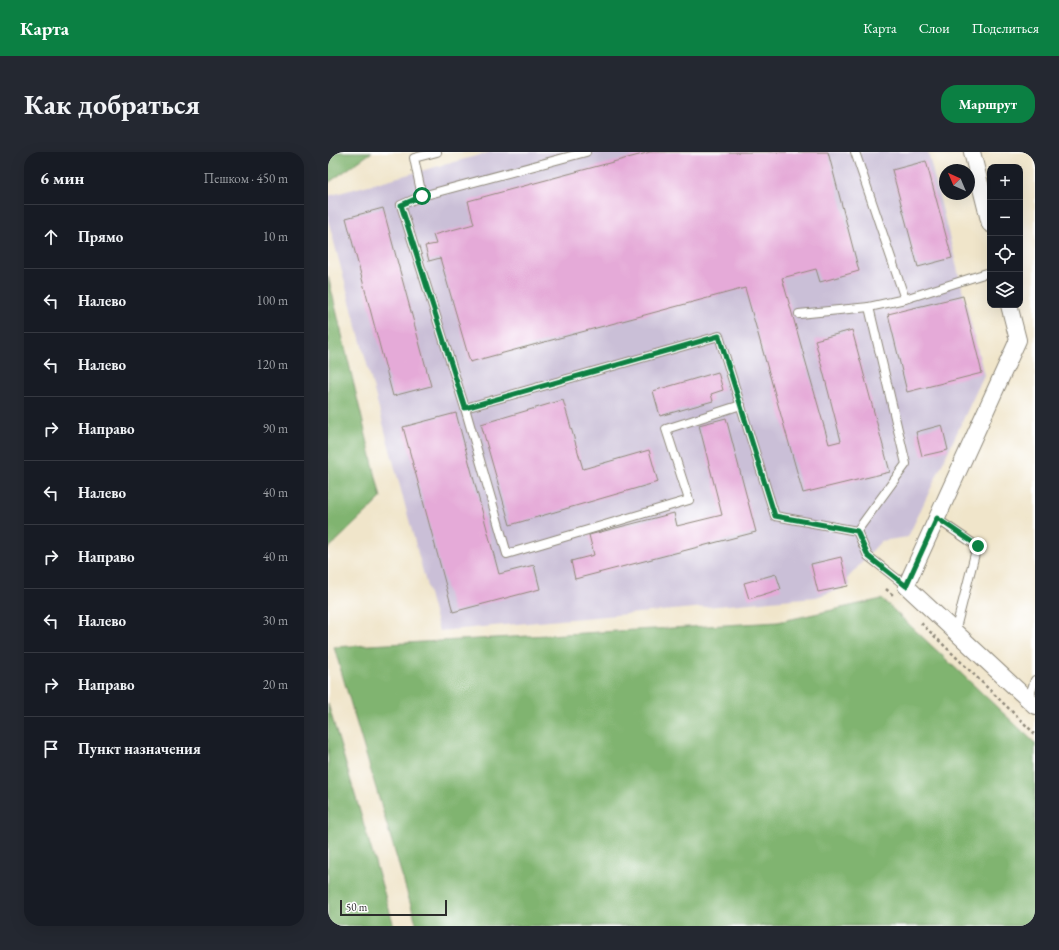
<!DOCTYPE html>
<html lang="ru">
<head>
<meta charset="utf-8">
<style>
  :root { --surface:#171b24; --page:#242831; --text:#f1f3f6; --muted:#9ea1a6; --line:#363941; --accent:#0b8043 }
  body { margin:0; font-family:"EB Garamond",serif; background:var(--page); color:var(--text) }
  .controls { position:absolute; right:12px; top:12px; display:grid; overflow:hidden; border-radius:8px; box-shadow:0 4px 16px #0002 }
  .controls button { width:36px; height:36px; display:grid; place-items:center; padding:0; border:0; border-bottom:1px solid var(--line); background:var(--surface); color:var(--text); font:20px sans-serif }
  .compass { position:absolute; left:611px; top:12px; width:36px; height:36px; border-radius:50%; background:var(--surface); box-shadow:0 4px 16px #0002; rotate:316deg }
  .scale { position:absolute; left:12px; bottom:10px; width:107px; box-sizing:border-box; padding-left:4px; border:2px solid #2b2b2b; border-top:0; font-size:11px; line-height:14px; white-space:nowrap; color:#2b2b2b; -webkit-text-stroke:3px #fff; paint-order:stroke }
  .stop { position:absolute; width:12px; height:12px; margin:-9px; border:3px solid #0b8043; border-radius:50%; background:#fff }
  .stop.end { background:#0b8043; border-color:#fff; box-shadow:0 1px 4px #0008 }
  .list { margin:0; padding:0; list-style:none }
  h2 { display:flex; justify-content:space-between; align-items:center; height:52px; margin:0; padding:0 16px; font-size:17px }
  h2 small { font-size:13px; font-weight:400; color:var(--muted) }
  .list li { display:grid; grid-template-columns:26px 1fr auto; gap:12px; align-items:center; box-sizing:border-box; height:64px; padding:0 16px; border-top:1px solid var(--line) }
  .list b { display:block; font-size:15px; white-space:nowrap }
  .list em { font-size:13px; font-style:normal; color:var(--muted) }
  .icon { flex:none; width:22px; height:22px; fill:none; stroke:currentColor; stroke-width:2; stroke-linecap:round; stroke-linejoin:round }
  .map { position:relative; flex:none; width:707px; height:774px; overflow:hidden; border-radius:16px }
  header { display:flex; align-items:center; gap:24px; box-sizing:border-box; height:56px; padding:0 20px; background:var(--accent); color:#fff }
  header strong { font-size:19px }
  nav { display:flex; gap:22px; margin-inline-start:auto; font-size:14px }
  .intro { display:flex; align-items:center; justify-content:space-between; box-sizing:border-box; height:96px; padding:0 24px }
  h1 { margin:0; font-size:28px }
  .button { padding:10px 18px; border-radius:16px; background:var(--accent); color:#fff; font-size:14px; font-weight:700 }
  main { display:flex; gap:24px; padding:0 24px }
  aside { flex:1; background:var(--surface); border-radius:16px; box-shadow:0 4px 16px #0002 }
  .map>svg:first-child { display:block }
  .industrial { fill:#cabfd7 }
  .forest { fill:#80b46f; stroke:#56704d }
  .building { fill:#e5aad8 }
  .lines { fill:none; stroke-linecap:round; stroke-linejoin:round }
  .lane-casing { stroke:#8e887a; stroke-width:10 }
  .street-casing { stroke:#8e887a; stroke-width:18 }
  .path { stroke:#8e887a; stroke-width:2.5; stroke-dasharray:3 3; stroke-linecap:butt }
  .lane { stroke:#fff; stroke-width:8 }
  .street { stroke:#fff; stroke-width:16 }
  .route { stroke:#0b8043; stroke-width:5 }
</style>
</head>
<body>
<header>
<strong>Карта</strong>
<nav><a>Карта</a><a>Слои</a><a>Поделиться</a></nav>
</header>
<div class="intro"><h1>Как добраться</h1><a class="button">Маршрут</a></div>
<main>
<aside>
<h2>6 мин<small>Пешком · 450 m</small></h2>
<ul class="list">
<li><svg class="icon" aria-label="ahead" viewBox="0 0 24 24"><path d="M12 20V5M6 11l6-6 6 6"/></svg><div><b>Прямо</b></div><em>10 m</em></li>
<li><svg class="icon" aria-label="left" viewBox="0 0 24 24"><path d="M17 20v-9H6M10 6l-5 5 5 5"/></svg><div><b>Налево</b></div><em>100 m</em></li>
<li><svg class="icon" aria-label="left" viewBox="0 0 24 24"><path d="M17 20v-9H6M10 6l-5 5 5 5"/></svg><div><b>Налево</b></div><em>120 m</em></li>
<li><svg class="icon" aria-label="right" viewBox="0 0 24 24"><path d="M7 20v-9h11M14 6l5 5-5 5"/></svg><div><b>Направо</b></div><em>90 m</em></li>
<li><svg class="icon" aria-label="left" viewBox="0 0 24 24"><path d="M17 20v-9H6M10 6l-5 5 5 5"/></svg><div><b>Налево</b></div><em>40 m</em></li>
<li><svg class="icon" aria-label="right" viewBox="0 0 24 24"><path d="M7 20v-9h11M14 6l5 5-5 5"/></svg><div><b>Направо</b></div><em>40 m</em></li>
<li><svg class="icon" aria-label="left" viewBox="0 0 24 24"><path d="M17 20v-9H6M10 6l-5 5 5 5"/></svg><div><b>Налево</b></div><em>30 m</em></li>
<li><svg class="icon" aria-label="right" viewBox="0 0 24 24"><path d="M7 20v-9h11M14 6l5 5-5 5"/></svg><div><b>Направо</b></div><em>20 m</em></li>
<li><svg class="icon" aria-label="arrive" viewBox="0 0 24 24"><path d="M6 21V4h12l-3 4 3 4H6"/></svg><div><b>Пункт назначения</b></div></li>
</ul>
</aside>
<div class="map">
<svg width="707" height="774" viewBox="0 0 707 774">
  <rect width="100%" height="100%" fill="#fff"/>
  <filter id="ink" filterUnits="userSpaceOnUse"><feTurbulence type="fractalNoise" baseFrequency=".025" numOctaves="2"/><feDisplacementMap in="SourceGraphic" scale="8" xChannelSelector="R" yChannelSelector="G"/><feConvolveMatrix kernelMatrix="1 2 1 2 8 2 1 2 1" color-interpolation-filters="sRGB"/></filter>
  <filter id="wash" filterUnits="userSpaceOnUse"><feTurbulence type="fractalNoise" baseFrequency=".012" numOctaves="4" result="noise"/><feDisplacementMap in="SourceGraphic" scale="16" xChannelSelector="R" yChannelSelector="G"/><feGaussianBlur stdDeviation="0.9" result="paint"/><feColorMatrix in="noise" values="0 0 0 0 0 0 0 0 0 0 0 0 0 0 0 0 0 1.4 0 .05"/><feComposite in="paint" operator="in"/></filter>
  <g filter="url(#wash)">
    <rect width="100%" height="100%" fill="#f0e5ca"/>
    <path class="industrial" d="M163,0H600L656,223L580,385L553,389L519,427L522,434L488,445L111,479L0,68V44Z"/>
    <g class="forest">
      <path d="M0,0H44L0,31Z"/>
      <path d="M0,124L53,346L0,397Z"/>
      <path d="M554,447L707,591V774H89L6,495L450,470Z"/>
      <path d="M0,552L66,774H0Z"/>
    </g>
    <g id="blocks">
      <g class="building">
        <path d="M322,0H500L531,119L492,130L488,117L454,126L501,292L513,289L487,188L524,178L562,320L475,341L417,136L142,210L112,106L101,109L97,94L108,92L105,83L146,72L140,49Z"/>
        <path d="M598,9L624,106L590,115L564,18Z"/>
        <path d="M55,56L103,234L65,244L18,66Z"/>
        <path d="M635,144L654,221L579,240L560,162Z"/>
        <path d="M390,220L395,238L383,242L385,249L332,264L325,239Z"/>
        <path d="M235,248L255,317L321,298L330,330L182,373L153,272Z"/>
        <path d="M128,261L171,422L206,413L212,437L125,460L75,275Z"/>
        <path d="M398,266L428,380L247,427L243,409L266,403L261,383L346,361L349,374L394,363L371,273Z"/>
        <path d="M614,273L620,298L594,304L588,280Z"/>
        <path d="M513,405L520,434L490,440L483,412Z"/>
        <path d="M448,422L453,437L421,447L416,431Z"/>
      </g>
    </g>
  </g>
  <g filter="url(#ink)">
    <use href="#blocks" fill-opacity="0" stroke="#8e887a" stroke-width="1"/>
    <g class="lines">
      <defs>
        <g id="lane">
          <path d="M258,0L94,44L73,53L137,256L179,402L361,348L338,277L413,253"/>
          <path d="M527,0L577,147L541,155L578,312L529,379L540,404L578,434"/>
          <path d="M94,44L86,6L109,0"/>
          <path d="M577,147L662,120"/>
          <path d="M471,162L541,155"/>
          <path d="M137,256L391,184L447,364L529,379"/>
          <path d="M609,367L649,394L627,480"/>
          <path d="M700,548L707,528"/>
        </g>
        <g id="street">
          <path d="M644,0L662,72"/>
          <path d="M681,153L690,188L578,434L707,554"/>
        </g>
      </defs>
      <use href="#lane" class="lane-casing"/>
      <use href="#street" class="street-casing"/>
      <g class="path">
        <path d="M558,437L565,443"/>
        <path d="M593,471L707,582"/>
      </g>
      <use href="#lane" class="lane"/>
      <use href="#street" class="street"/>
    </g>
  </g>
  <g class="lines" filter="url(#ink)">
    <path class="route" d="M94,44L73,53L137,256L391,184L447,364L529,379L540,404L578,434L609,366L650,394"/>
  </g>
</svg>
<div class="controls">
<button>+</button>
<button>−</button>
<button><svg class="icon" aria-label="locate" viewBox="0 0 24 24"><circle cx="12" cy="12" r="6"/><path d="M12 2v4M12 18v4M2 12h4M18 12h4"/></svg></button>
<button><svg class="icon" aria-label="layers" viewBox="0 0 24 24"><path d="M12 4l9 5-9 5-9-5zM3 14l9 5 9-5"/></svg></button>
</div>
<svg class="compass" viewBox="-18 -18 36 36"><path d="M0-13l5 13h-10z" fill="#e53935"/><path d="M0 13l5-13h-10z" fill="#9ea1a6"/></svg>
<div class="scale">50 m</div>
<div class="stop" style="left:94px;top:44px"></div>
<div class="stop end" style="left:650px;top:394px"></div>
</div>
</main>
</body>
</html>
